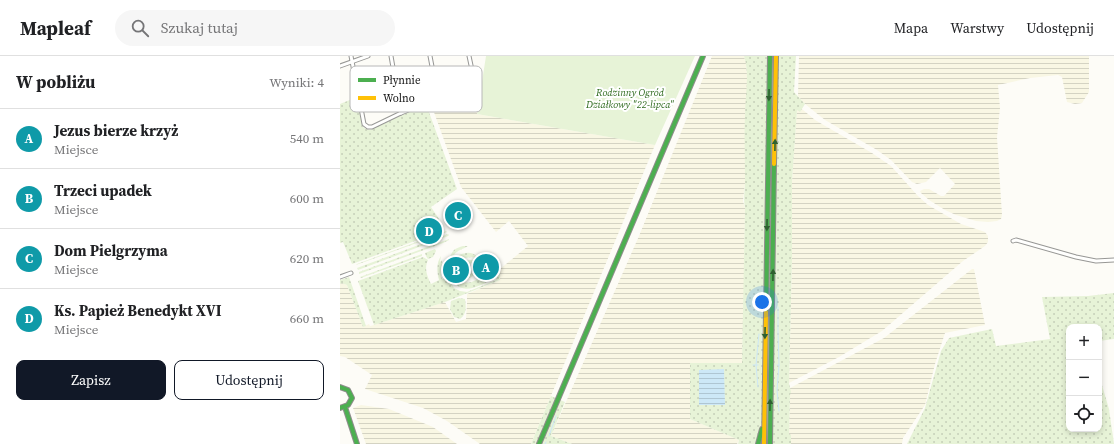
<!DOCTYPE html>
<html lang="pl">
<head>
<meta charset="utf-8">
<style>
  :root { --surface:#fff; --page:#f6f6f6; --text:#202124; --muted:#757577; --line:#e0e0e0; --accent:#111827 }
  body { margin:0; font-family:"Source Serif 4",serif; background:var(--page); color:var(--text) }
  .controls { position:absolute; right:12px; bottom:12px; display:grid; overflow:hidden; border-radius:8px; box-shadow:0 2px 6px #0003 }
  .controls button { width:36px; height:36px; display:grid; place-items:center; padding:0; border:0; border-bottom:1px solid var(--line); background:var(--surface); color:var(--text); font:20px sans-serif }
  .you { position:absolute; left:422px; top:246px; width:14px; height:14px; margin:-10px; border:3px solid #fff; border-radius:50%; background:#1a73e8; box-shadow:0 0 0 6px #1a73e833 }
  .badge { display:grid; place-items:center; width:26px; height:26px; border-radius:50%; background:var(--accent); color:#fff; font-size:13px; font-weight:700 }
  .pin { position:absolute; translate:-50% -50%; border:2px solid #fff; box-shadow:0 1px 4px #0006 }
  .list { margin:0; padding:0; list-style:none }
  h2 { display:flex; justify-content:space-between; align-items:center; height:52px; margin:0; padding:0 16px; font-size:17px }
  h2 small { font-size:13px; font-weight:400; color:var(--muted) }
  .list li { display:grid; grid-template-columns:26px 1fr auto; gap:12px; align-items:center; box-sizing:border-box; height:60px; padding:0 16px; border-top:1px solid var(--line) }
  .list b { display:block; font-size:15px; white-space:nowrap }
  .list p { margin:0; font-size:13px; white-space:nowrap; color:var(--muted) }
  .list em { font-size:13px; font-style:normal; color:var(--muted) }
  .actions { display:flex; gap:8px; padding:12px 16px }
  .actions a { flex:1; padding:9px 0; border:1px solid var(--accent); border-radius:8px; text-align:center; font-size:14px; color:var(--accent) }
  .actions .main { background:var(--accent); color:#fff }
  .icon { flex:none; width:22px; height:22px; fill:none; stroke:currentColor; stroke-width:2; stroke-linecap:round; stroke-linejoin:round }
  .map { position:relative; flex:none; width:774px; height:388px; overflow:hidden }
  header { display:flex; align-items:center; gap:24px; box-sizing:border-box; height:56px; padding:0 20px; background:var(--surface); border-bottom:1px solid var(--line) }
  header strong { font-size:19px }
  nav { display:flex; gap:22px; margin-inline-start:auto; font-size:14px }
  .search { width:280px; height:36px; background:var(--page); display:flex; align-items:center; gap:10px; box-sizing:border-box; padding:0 14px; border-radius:22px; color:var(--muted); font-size:15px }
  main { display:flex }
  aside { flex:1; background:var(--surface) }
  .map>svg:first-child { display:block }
  .farmland { fill:url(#farmland-rules) }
  .grass { fill:url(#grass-dots) }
  .garden { fill:#e7f3d7 }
  .water { fill:url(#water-rules) }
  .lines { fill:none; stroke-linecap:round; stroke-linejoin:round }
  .stream { stroke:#cde8f7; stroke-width:1 }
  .street-casing { stroke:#979795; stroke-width:5 }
  .fast-casing { stroke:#8e8d8b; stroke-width:6 }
  .slow-casing { stroke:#8e8d8b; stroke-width:6 }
  .street { stroke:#fffffe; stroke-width:3 }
  .fast { stroke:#4caf50; stroke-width:4 }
  .slow { stroke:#ffc107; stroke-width:4 }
  .oneway { fill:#2e6030 }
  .labels { text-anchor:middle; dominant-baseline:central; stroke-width:4; stroke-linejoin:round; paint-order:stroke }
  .park-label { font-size:10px; font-style:italic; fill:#2f6b1f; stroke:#fff }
  .key { fill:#fff; stroke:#b8b8b8; stroke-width:1 }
  .key-label { font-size:11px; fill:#111 }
</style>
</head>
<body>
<header>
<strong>Mapleaf</strong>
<div class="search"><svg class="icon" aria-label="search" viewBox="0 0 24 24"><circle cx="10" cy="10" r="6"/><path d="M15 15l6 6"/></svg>Szukaj tutaj</div>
<nav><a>Mapa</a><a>Warstwy</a><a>Udostępnij</a></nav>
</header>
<main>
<aside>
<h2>W pobliżu<small>Wyniki: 4</small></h2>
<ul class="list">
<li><span class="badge" style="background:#0f9aa8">A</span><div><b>Jezus bierze krzyż</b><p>Miejsce</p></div><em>540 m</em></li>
<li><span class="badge" style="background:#0f9aa8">B</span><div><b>Trzeci upadek</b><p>Miejsce</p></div><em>600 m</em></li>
<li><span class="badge" style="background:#0f9aa8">C</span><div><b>Dom Pielgrzyma</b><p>Miejsce</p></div><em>620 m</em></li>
<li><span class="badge" style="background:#0f9aa8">D</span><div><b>Ks. Papież Benedykt XVI</b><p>Miejsce</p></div><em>660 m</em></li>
</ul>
<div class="actions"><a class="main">Zapisz</a><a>Udostępnij</a></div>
</aside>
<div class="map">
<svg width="774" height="388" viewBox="0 0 774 388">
  <defs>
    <pattern id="farmland-rules" width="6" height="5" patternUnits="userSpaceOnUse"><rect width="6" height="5" fill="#f9f7e4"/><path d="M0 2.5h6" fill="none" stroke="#d4d3c3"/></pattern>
    <pattern id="grass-dots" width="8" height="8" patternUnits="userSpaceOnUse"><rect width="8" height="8" fill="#e7f3d7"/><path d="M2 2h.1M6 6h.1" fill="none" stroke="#c5cfb8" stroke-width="1.8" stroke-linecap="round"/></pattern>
    <pattern id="water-rules" width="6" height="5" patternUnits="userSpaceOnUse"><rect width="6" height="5" fill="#cde8f7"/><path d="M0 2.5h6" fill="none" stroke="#afc6d3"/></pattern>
  </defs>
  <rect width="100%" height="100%" fill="#fdfcf7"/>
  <g class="farmland">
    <path d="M372,0H404L406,7L408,29L405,58V127L403,145L405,152L404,237L402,307H350V363L399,384L397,388H232L211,380L299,180Z"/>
    <path d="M459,0H749V36L742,47L735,48L727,46L722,21L718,19L690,22L658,29L660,52L657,81L662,159L661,163L657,165L648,166L636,165L616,159L605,154L589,144L581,137L580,135L584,133H589L601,140H604L615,128L600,112L586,126L577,128L572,126L551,104L537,94L485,64L465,48L458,40Z"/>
    <path d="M141,28L137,58L315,89L191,388H140L107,365L83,352L25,333L32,319L5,301L0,300V228L2,227L7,229L23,271L29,268L30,270L34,269L105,246L116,266L126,263L127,248V238L160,224V213L188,190L169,165L156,176L121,131L91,48L98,45L101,40Z"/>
    <path d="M457,53L460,55L462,53L475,64L532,97L551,110L578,140L588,149L621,168L645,176L648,180V186L645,190L623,205L542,275L499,301L449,327L452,204V125Z"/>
    <path d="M632,213H634L645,269L605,277L595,308L585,349L563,382L562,388H451V379H449L450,332L544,282Z"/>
    <path d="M21,349L49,353L93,371L117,388H26L13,352Z"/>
  </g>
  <g class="grass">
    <path d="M404,0H456L454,36L465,48L460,56L457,54L452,125V204L449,327L451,336L450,339L449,378L451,379V388H398L399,384L350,363V307H402L405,152C403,142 405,134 405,124C405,102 404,80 405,59C405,39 410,19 404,0Z"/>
    <path d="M17,41L22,69L24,72L30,74L86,48L117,133L91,151L99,163L97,167L100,173L105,174L12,208L3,186L0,187V48Z"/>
    <path d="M106,175L107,176L16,209L17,208Z"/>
    <path d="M108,178L109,179L108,180L18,214L17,212Z"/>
    <path d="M109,183V184L103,187L19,218V216Z"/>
    <path d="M123,190H128C124,193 117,194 114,199C103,215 124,239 142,219L143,213L141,210L133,207L124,209L123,211L122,217L127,220L134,215L133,212H136L134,219L130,222H122C115,216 114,208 119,199C126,196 133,195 138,202C132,201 126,200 121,205L123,206C134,201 147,206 150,219H152C150,225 146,227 141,229C123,237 112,232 110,212C109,205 109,200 114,194C116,192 120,191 123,190Z"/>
    <path d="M95,193L96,195L93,201L88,203L86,200L85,197Z"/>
    <path d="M82,198V200L21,222L20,221Z"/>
    <path d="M101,200L100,206L102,204C103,212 99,213 102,223L108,222V204L109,223L114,232L120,235L127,236L156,224V215L160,213V224L105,246L34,269L18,225L83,201L88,204C84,212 87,220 91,228L99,224C97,216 96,207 101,200Z"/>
    <path d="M9,221L26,270L23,271L7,229L2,227L0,228V224Z"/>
    <path d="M774,237V283L759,285V271H729V373H759V319L769,353L774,388H567L585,352L601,295L609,282L652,273L656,290L710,283L702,241L748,240Z"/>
    <path d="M119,242L125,243C126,250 127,258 120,263L114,261L110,253L111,245Z"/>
    <path d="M211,340L225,346L211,380L232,388H191Z"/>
  </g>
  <path class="garden" d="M146,0H355L315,89L137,58Z"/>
  <path class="water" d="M384,313L385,349H359V314Z"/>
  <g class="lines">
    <g class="stream">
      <path d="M438,251V276L439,309"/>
      <path d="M413,309H418"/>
      <path d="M437,309H439L437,334L439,355"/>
      <path d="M418,331L416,309L419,278"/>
      <path d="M209,380L216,360"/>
      <path d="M205,388L206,386"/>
    </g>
    <defs>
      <g id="street">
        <path d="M11,0L24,68L28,71H32L61,57L98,42L90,0"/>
        <path d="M51,0L61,57"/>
        <path d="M129,0L132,14"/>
        <path d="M0,10L28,0"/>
        <path d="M673,185L676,184L736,201L756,205L774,204"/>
        <path d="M0,221L11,217"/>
      </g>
      <g id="fast">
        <path d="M426,256L430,0"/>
        <path d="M0,331L8,334L12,342L8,349L0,352"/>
        <path d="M5,351L17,388"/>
        <path d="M199,388L363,0"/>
        <path d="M418,388L422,373"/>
        <path d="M430,388L434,108"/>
      </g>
      <g id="slow">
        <path d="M434,108L436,0"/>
        <path d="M424,388L426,256"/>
      </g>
    </defs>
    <use href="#street" class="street-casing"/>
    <use href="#fast" class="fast-casing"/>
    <use href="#slow" class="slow-casing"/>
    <use href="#street" class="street"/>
    <use href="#fast" class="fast"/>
    <use href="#slow" class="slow"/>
  </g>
  <defs><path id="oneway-solid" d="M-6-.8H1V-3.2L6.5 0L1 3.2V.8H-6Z"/></defs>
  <g class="oneway">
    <use href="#oneway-solid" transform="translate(429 39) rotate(91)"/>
    <use href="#oneway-solid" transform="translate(435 89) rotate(-89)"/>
    <use href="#oneway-solid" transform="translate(427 169) rotate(91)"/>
    <use href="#oneway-solid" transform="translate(433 219) rotate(-89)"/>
    <use href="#oneway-solid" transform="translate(425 277) rotate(91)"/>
    <use href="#oneway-solid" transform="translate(430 349) rotate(-89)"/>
  </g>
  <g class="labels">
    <g class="park-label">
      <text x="290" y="36">Rodzinny Ogród<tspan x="290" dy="12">Działkowy "22-lipca"</tspan></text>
    </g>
  </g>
  <rect x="10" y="10" width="132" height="46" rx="6" class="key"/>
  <rect x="18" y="22" width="18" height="4" fill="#4caf50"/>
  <rect x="18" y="40" width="18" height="4" fill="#ffc107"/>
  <g class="key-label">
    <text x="43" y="28">Płynnie</text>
    <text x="43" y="46">Wolno</text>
  </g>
</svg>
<div class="controls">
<button>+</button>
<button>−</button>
<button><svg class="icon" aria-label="locate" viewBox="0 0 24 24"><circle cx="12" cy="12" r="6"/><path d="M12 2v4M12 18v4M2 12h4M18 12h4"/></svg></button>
</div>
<div class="you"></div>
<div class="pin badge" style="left:146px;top:211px;background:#0f9aa8">A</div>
<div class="pin badge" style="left:116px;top:214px;background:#0f9aa8">B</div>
<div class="pin badge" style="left:118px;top:159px;background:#0f9aa8">C</div>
<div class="pin badge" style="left:89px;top:175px;background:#0f9aa8">D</div>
</div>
</main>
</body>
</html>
